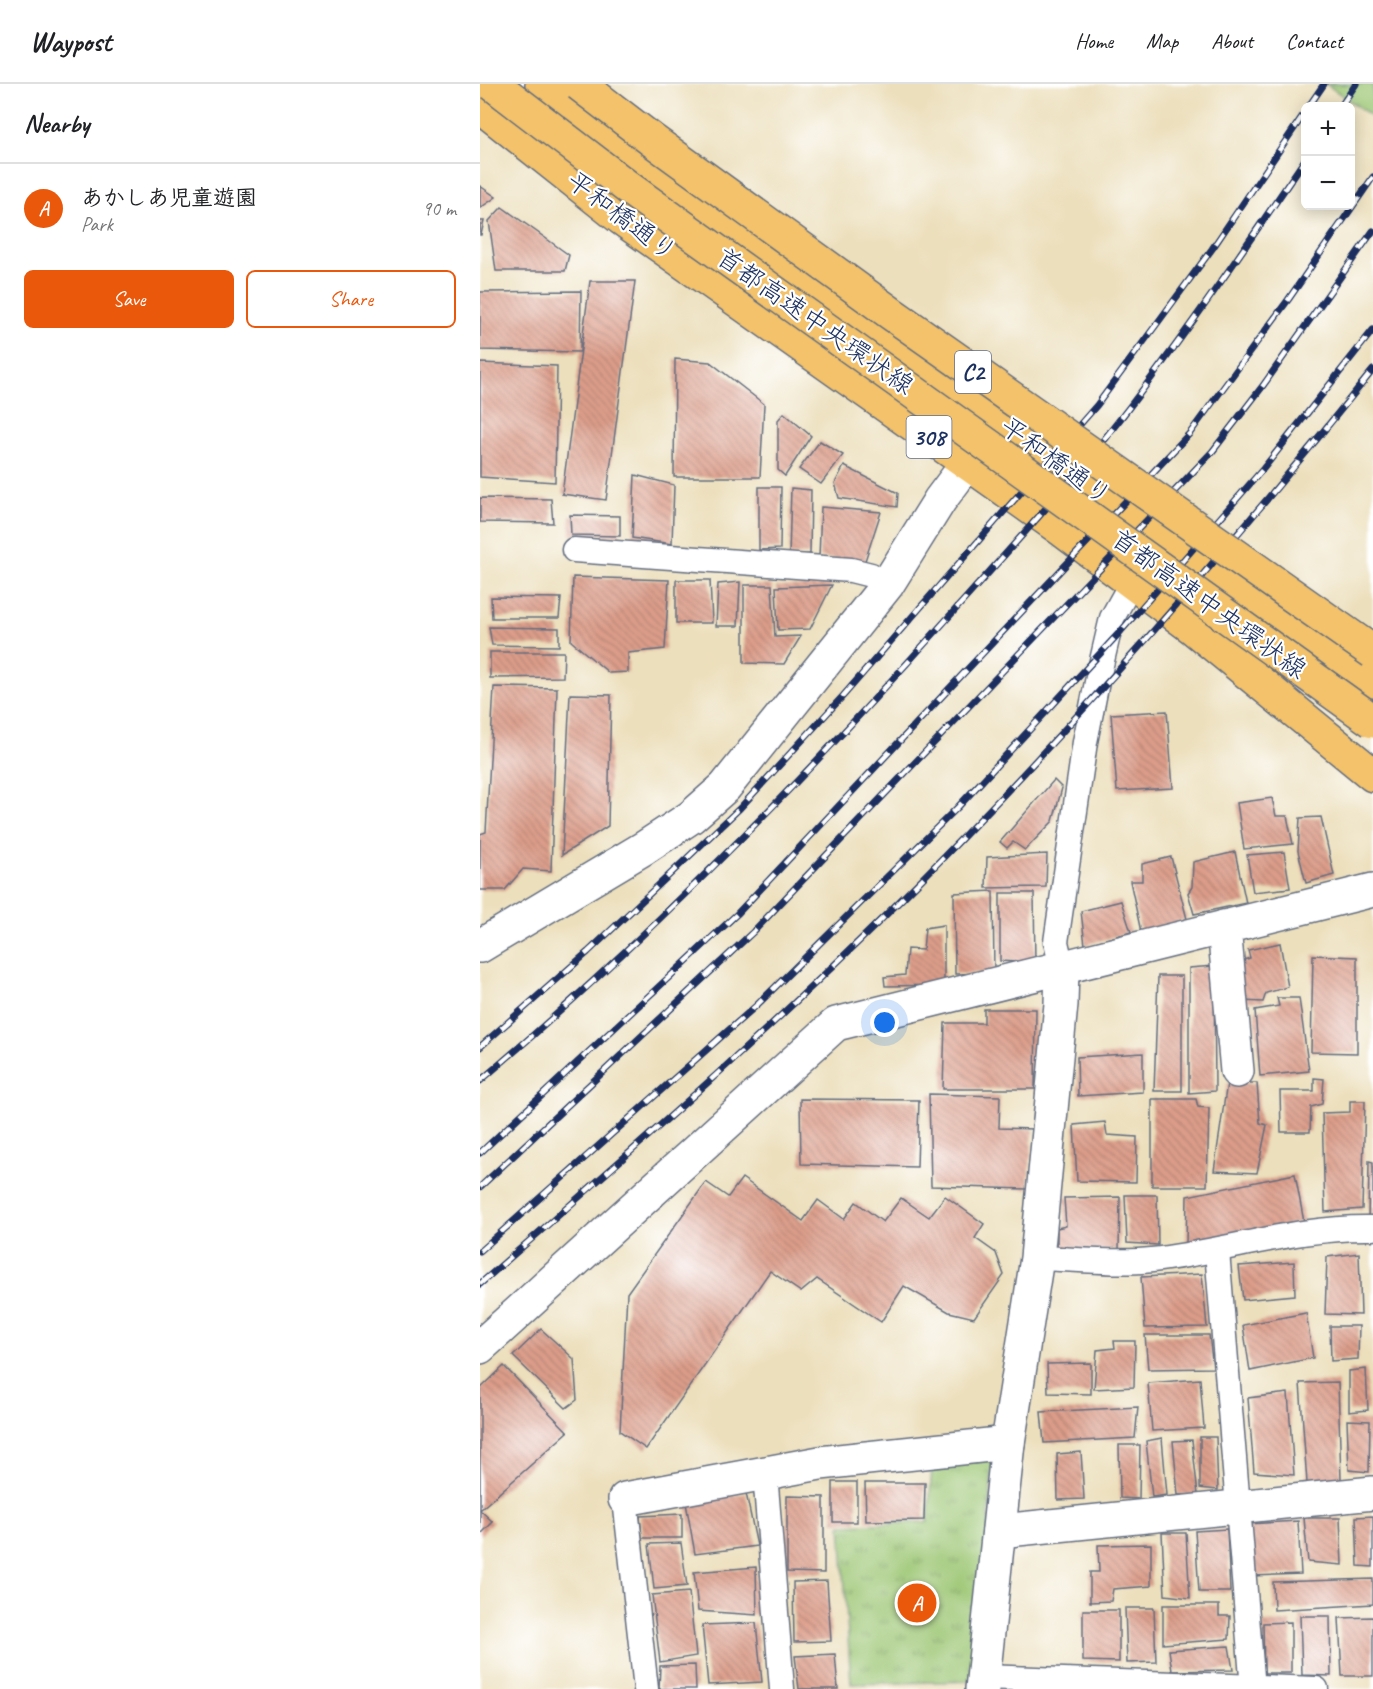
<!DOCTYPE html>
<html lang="en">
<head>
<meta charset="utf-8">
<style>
  :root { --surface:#fff; --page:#f6f6f6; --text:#202124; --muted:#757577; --line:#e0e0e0; --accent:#ea580c }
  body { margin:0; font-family:Caveat,"Klee One",sans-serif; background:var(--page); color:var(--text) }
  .controls { position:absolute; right:18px; top:18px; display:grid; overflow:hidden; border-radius:9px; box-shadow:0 3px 15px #0003 }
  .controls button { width:54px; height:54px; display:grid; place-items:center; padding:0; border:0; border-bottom:2px solid var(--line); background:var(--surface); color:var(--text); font:30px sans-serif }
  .you { position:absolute; left:405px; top:939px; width:21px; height:21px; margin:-15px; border:4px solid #fff; border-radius:50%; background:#1a73e8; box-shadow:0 0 0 9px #1a73e833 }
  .badge { display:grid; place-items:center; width:39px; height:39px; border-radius:50%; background:var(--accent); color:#fff; font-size:20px; font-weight:700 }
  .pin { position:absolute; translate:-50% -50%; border:3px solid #fff; box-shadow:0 2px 6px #0006 }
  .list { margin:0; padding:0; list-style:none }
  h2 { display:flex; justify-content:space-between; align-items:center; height:78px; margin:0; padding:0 24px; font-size:26px }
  h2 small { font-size:20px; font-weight:400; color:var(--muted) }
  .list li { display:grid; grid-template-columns:39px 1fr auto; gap:18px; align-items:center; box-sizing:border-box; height:90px; padding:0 24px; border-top:2px solid var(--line) }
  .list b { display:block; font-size:22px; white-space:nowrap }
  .list p { margin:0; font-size:20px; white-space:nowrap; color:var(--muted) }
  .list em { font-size:20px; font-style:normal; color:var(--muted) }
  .actions { display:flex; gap:12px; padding:18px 24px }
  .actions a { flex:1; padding:14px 0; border:2px solid var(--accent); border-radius:9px; text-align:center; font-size:21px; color:var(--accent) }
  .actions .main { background:var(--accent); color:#fff }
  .map { position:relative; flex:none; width:893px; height:1605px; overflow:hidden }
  header { display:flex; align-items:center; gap:36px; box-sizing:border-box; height:84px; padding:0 30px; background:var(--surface); border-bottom:2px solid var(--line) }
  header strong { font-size:28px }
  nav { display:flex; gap:33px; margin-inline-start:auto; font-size:21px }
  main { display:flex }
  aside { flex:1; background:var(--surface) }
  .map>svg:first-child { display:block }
  .grass { fill:#9cc673; stroke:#5c7a68; stroke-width:1.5 }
  .park { fill:url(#park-tufts); stroke:#5c7a68; stroke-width:1.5 }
  .building { fill:url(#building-back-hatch) }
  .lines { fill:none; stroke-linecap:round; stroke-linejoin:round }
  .service-casing { stroke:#646d7f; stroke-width:27 }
  .minor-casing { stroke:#646d7f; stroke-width:36 }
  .primary-casing { stroke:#646d7f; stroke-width:36 }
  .service { stroke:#fff; stroke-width:24 }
  .minor { stroke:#fff; stroke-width:33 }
  .primary { stroke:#f3c26a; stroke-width:33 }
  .rail-casing { stroke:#1b2f5e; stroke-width:7 }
  .rail { stroke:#fff; stroke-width:4.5; stroke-dasharray:14; stroke-linecap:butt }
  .motorway-bridge-casing { stroke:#646d7f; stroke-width:36; stroke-linecap:butt }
  .motorway-bridge { stroke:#f3c26a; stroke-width:33 }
  .labels { text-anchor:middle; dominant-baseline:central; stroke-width:4.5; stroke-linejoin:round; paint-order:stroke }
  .shield { fill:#fff; stroke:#5f6d8e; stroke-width:1.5 }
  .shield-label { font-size:24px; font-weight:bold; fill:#1b2f5e }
  .street-label { font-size:26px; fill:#1b2f5e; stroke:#fff }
</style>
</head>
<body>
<header>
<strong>Waypost</strong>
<nav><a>Home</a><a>Map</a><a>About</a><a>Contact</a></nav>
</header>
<main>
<aside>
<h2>Nearby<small></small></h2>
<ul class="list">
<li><span class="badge">A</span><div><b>あかしあ児童遊園</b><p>Park</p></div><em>90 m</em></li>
</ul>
<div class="actions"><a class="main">Save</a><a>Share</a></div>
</aside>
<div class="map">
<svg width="893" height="1605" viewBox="0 0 893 1605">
  <defs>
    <pattern id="park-tufts" width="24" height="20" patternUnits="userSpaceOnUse" patternTransform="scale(1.5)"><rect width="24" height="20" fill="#9cc673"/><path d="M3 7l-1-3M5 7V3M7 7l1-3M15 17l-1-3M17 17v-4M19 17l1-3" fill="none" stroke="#7ea162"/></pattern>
    <pattern id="building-back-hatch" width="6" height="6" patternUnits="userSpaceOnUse" patternTransform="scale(1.5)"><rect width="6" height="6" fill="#dd9e8a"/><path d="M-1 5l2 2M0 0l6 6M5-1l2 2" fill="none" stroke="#b28174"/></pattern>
  </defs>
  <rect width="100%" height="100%" fill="#fff"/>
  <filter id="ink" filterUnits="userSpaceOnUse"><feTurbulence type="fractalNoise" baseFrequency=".0167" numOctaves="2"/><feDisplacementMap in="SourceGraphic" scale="12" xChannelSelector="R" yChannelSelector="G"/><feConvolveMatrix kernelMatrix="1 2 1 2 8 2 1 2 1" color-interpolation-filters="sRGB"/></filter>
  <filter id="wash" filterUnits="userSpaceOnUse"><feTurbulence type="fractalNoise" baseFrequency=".008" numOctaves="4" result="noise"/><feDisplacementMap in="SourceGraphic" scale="24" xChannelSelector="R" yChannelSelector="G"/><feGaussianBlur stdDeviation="1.35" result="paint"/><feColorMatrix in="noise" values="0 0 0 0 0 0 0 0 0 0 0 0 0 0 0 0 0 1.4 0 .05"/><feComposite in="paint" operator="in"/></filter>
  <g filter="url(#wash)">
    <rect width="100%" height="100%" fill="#ecdfbc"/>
    <path class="grass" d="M846,0H893V33Z"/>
    <path class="park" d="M513,1363L500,1597L371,1600L361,1441L448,1438L453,1370Z"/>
    <g id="blocks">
      <g class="building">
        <path d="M0,102L16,113L0,124Z"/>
        <path d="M22,123L89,171L85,187H16L9,137Z"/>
        <path d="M0,137H4L1,151H0Z"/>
        <path d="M110,197H155L126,416L82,410Z"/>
        <path d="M101,207L100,268L0,266V208Z"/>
        <path d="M195,275L230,278L284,320L280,393H194Z"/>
        <path d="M0,279L77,282L75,398L0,393Z"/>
        <path d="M304,329L331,352L305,392L298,386V336Z"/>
        <path d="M340,357L363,371L341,400L319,385Z"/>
        <path d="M364,382L418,409L417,423L359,414L355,399Z"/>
        <path d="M155,391L194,401L192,460L152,454Z"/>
        <path d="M279,403H301L300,465L279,466Z"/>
        <path d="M311,404L331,406L330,470L309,472Z"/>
        <path d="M0,414L71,415L73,439L0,438Z"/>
        <path d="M341,423L401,428L384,480L339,473Z"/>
        <path d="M90,431L140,432V452L91,451Z"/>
        <path d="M93,493L189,496L185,565L148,569V588L129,589L91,557Z"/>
        <path d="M196,496H230L232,539H196Z"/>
        <path d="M260,498L258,542H236L238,500Z"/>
        <path d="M264,501H292L295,553L321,552L304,580L264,579Z"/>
        <path d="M352,501L330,545L298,546L296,503Z"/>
        <path d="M11,513L81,514L79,534H12Z"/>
        <path d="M9,543L79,544V562L12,561Z"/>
        <path d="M10,568H84L83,593L10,594Z"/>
        <path d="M14,603L77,604L71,787L43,785L25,806H0V750L6,748Z"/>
        <path d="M90,610L131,611L128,742L82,771Z"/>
        <path d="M687,627L693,704L637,707L631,630Z"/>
        <path d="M574,696L582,704L573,737L545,766L533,758L527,764L520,758Z"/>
        <path d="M792,714L796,732H807L813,760L764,765L757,719Z"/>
        <path d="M841,733L854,791L826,799L818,767L820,734Z"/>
        <path d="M755,768L766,819L714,830L708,809L712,803L713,778Z"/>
        <path d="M804,768L810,804L773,808L767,771Z"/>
        <path d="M567,770L566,803L506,804L507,773Z"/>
        <path d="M691,773L707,835L661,848L650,797H662V780Z"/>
        <path d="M513,807L514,889L475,890L474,809Z"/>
        <path d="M520,809H554L555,879L520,877Z"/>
        <path d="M641,817L651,848L605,861L601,827Z"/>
        <path d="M464,841V901L405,902L404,893L425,891L427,865L443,866L445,844Z"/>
        <path d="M800,859L808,903L786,909L783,918L762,917L757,878L770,874L768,866Z"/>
        <path d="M833,871L877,873V969L831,968Z"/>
        <path d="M734,882L735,1007L709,1009V884Z"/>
        <path d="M678,892H702V1007H674Z"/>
        <path d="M797,914H819L829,987L780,992L775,926L799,922Z"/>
        <path d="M504,925H556L555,1005H463L465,939H504Z"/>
        <path d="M663,969V1008L598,1012L597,973Z"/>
        <path d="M834,994L844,995L842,1020L831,1023L830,1048H801L800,1007H834Z"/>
        <path d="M747,999H777L780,1039L787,1041L777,1089L734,1087Z"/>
        <path d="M449,1010L520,1012L519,1044L553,1045L548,1105L451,1102Z"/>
        <path d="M320,1015L439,1016L437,1083L321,1080Z"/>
        <path d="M672,1015H716L718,1023L729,1024L727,1102H672Z"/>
        <path d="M870,1017H885L882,1125L845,1128L842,1029L870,1028Z"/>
        <path d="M625,1038L627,1051L657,1053L656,1098L597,1097L594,1041Z"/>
        <path d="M889,1077L893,1078V1140H888Z"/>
        <path d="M815,1090L824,1138L706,1161L707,1112Z"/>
        <path d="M262,1094L323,1137L338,1116L364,1135L376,1118L403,1138L421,1114L449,1133L465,1112L504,1140L495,1154L516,1169L524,1191L494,1234L469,1228L424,1202L401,1238L337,1195L321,1208L290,1187L166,1365L140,1347L147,1209L226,1098L248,1113Z"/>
        <path d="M645,1111H677L678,1161L647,1159Z"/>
        <path d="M640,1113L639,1166L577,1167V1144L586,1142L584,1114Z"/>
        <path d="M879,1169L881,1231L845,1230L847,1173Z"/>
        <path d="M814,1178L815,1211L763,1216L759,1182Z"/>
        <path d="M722,1190L727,1243L665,1244L661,1193Z"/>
        <path d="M826,1229L833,1274L770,1287L763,1241Z"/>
        <path d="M850,1242H879L878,1275L851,1277Z"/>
        <path d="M61,1245L94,1275L97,1316L86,1324L33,1272Z"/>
        <path d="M665,1251H729L733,1284L668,1285Z"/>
        <path d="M634,1257H655L654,1303L614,1305L617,1266L635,1264Z"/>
        <path d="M611,1279V1310L568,1309L567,1280Z"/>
        <path d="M24,1282L88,1348L0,1426L13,1438L0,1451V1305Z"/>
        <path d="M886,1285L888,1326L869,1328V1287Z"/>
        <path d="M720,1295L724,1344L672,1347L668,1299Z"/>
        <path d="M858,1298L861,1396L827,1399L820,1299Z"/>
        <path d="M808,1309L814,1391L774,1388L768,1314Z"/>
        <path d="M658,1323L655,1354L564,1359L561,1328Z"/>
        <path d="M867,1336L890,1337L889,1388L869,1386Z"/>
        <path d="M720,1353H736L738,1406L720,1404Z"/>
        <path d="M682,1354L687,1411L672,1413L666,1357Z"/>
        <path d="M712,1356L718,1411H698L693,1357Z"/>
        <path d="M639,1361H660L659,1415L640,1414Z"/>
        <path d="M601,1368L604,1415L578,1416L577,1370Z"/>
        <rect x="353" y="1398" width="24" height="40"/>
        <path d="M385,1399H445L444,1436L386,1437Z"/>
        <path d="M266,1409L277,1462L215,1470L206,1419Z"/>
        <path d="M307,1412L344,1413V1489L307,1488Z"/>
        <path d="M202,1430V1454H162L160,1432Z"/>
        <path d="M893,1432V1483L878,1482L876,1433Z"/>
        <path d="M824,1434H860L862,1481L828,1478Z"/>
        <path d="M818,1437L821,1490L773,1492L768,1440Z"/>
        <path d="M747,1445L750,1508H719L715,1447Z"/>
        <path d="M682,1449H706L710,1514L685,1511Z"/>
        <path d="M201,1459L207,1502L174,1505L169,1460Z"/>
        <path d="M671,1460V1502L633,1505L631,1517L610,1518V1488H619L618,1461Z"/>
        <path d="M276,1483L277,1531L218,1527L214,1488Z"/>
        <path d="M893,1495V1520L794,1526L793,1498Z"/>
        <path d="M347,1497L351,1557L314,1558L313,1498Z"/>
        <path d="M209,1508L216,1572L180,1578L172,1511Z"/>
        <path d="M683,1521H739V1532H750L749,1555L683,1560Z"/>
        <path d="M645,1524H674L676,1578L647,1579Z"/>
        <path d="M603,1526H639V1578L603,1577Z"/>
        <path d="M820,1532H850L851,1592L822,1591Z"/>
        <path d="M893,1533V1592H862L859,1534Z"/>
        <path d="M811,1538V1589H784L783,1539Z"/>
        <path d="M276,1539L282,1598L228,1601L222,1541Z"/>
        <path d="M749,1562L753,1586L692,1587L689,1566Z"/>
        <path d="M355,1570L358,1605H319L315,1572Z"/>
        <path d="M215,1581L216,1605H179L180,1582Z"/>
      </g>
    </g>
  </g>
  <g filter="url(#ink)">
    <use href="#blocks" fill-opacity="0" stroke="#646d7f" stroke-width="1.5"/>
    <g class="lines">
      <defs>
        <g id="service">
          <path d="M94,466L371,486L391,491L407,501"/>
          <path d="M582,884L576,858L605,658L617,598L632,534L652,498"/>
          <path d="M737,1167L773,1605"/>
          <path d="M557,1174C594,1175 635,1180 672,1176C745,1168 819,1142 893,1144"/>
          <path d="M285,1389L302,1605"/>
          <path d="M145,1415L166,1605"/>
          <path d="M504,1593L836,1605"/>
        </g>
        <g id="minor">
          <path d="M744,843L757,987"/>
          <path d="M0,862L164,764L211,733L245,703L407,501L460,416L487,380"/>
          <path d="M0,1263L356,940L893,806"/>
          <path d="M145,1415L340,1379L528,1359"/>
          <path d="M519,1447L893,1409"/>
          <path d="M502,1605L528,1359L557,1174L581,920L582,884"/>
        </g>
        <g id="primary">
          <path d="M62,0C331,209 612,404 893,597"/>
          <path d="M0,22L141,134L581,445L712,543L893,691"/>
        </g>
      </defs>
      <use href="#service" class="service-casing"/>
      <use href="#minor" class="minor-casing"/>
      <use href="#primary" class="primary-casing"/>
      <use href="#service" class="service"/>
      <use href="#minor" class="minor"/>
      <use href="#primary" class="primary"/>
      <defs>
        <g id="rail">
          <path d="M829,22L844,0"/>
          <path d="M861,22L876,0"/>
          <path d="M0,963L108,868L260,724L363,612L617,321L732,165L826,27"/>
          <path d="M0,997C164,858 314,706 457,546C519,477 584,407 641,334C706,250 766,162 826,74"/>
          <path d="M0,1069L257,830L710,349L808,216L893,93"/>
          <path d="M0,1103L273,848L732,368L782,303L893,147"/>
          <path d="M0,1167L277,921L478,723L641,547L783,385L893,246"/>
          <path d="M0,1200C166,1055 333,909 486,750C629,602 764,447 893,286"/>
        </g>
      </defs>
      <use href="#rail" class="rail-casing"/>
      <use href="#rail" class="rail"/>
      <defs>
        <g id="motorway-bridge">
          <path d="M13,0L154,108L893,637"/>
          <path d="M99,0L172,56L412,230L893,568"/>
        </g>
      </defs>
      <use href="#motorway-bridge" class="motorway-bridge-casing"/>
      <use href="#motorway-bridge" class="motorway-bridge"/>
    </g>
  </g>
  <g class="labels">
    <g class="shield">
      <rect x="475" y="267" width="36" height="42" rx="4.5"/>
      <rect x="426.5" y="332" width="45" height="42" rx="4.5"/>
    </g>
    <g class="shield-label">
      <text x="493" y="288">C2</text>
      <text x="449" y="353">308</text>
    </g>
    <g class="street-label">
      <text transform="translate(142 132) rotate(37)">平和橋通り</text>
      <text transform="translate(335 237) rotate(35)">首都高速中央環状線</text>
      <text transform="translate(576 377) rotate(36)">平和橋通り</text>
      <text transform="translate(729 520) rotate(36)">首都高速中央環状線</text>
    </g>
  </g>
</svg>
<div class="controls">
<button>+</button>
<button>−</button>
</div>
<div class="you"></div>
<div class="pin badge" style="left:437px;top:1519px">A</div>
</div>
</main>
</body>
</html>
